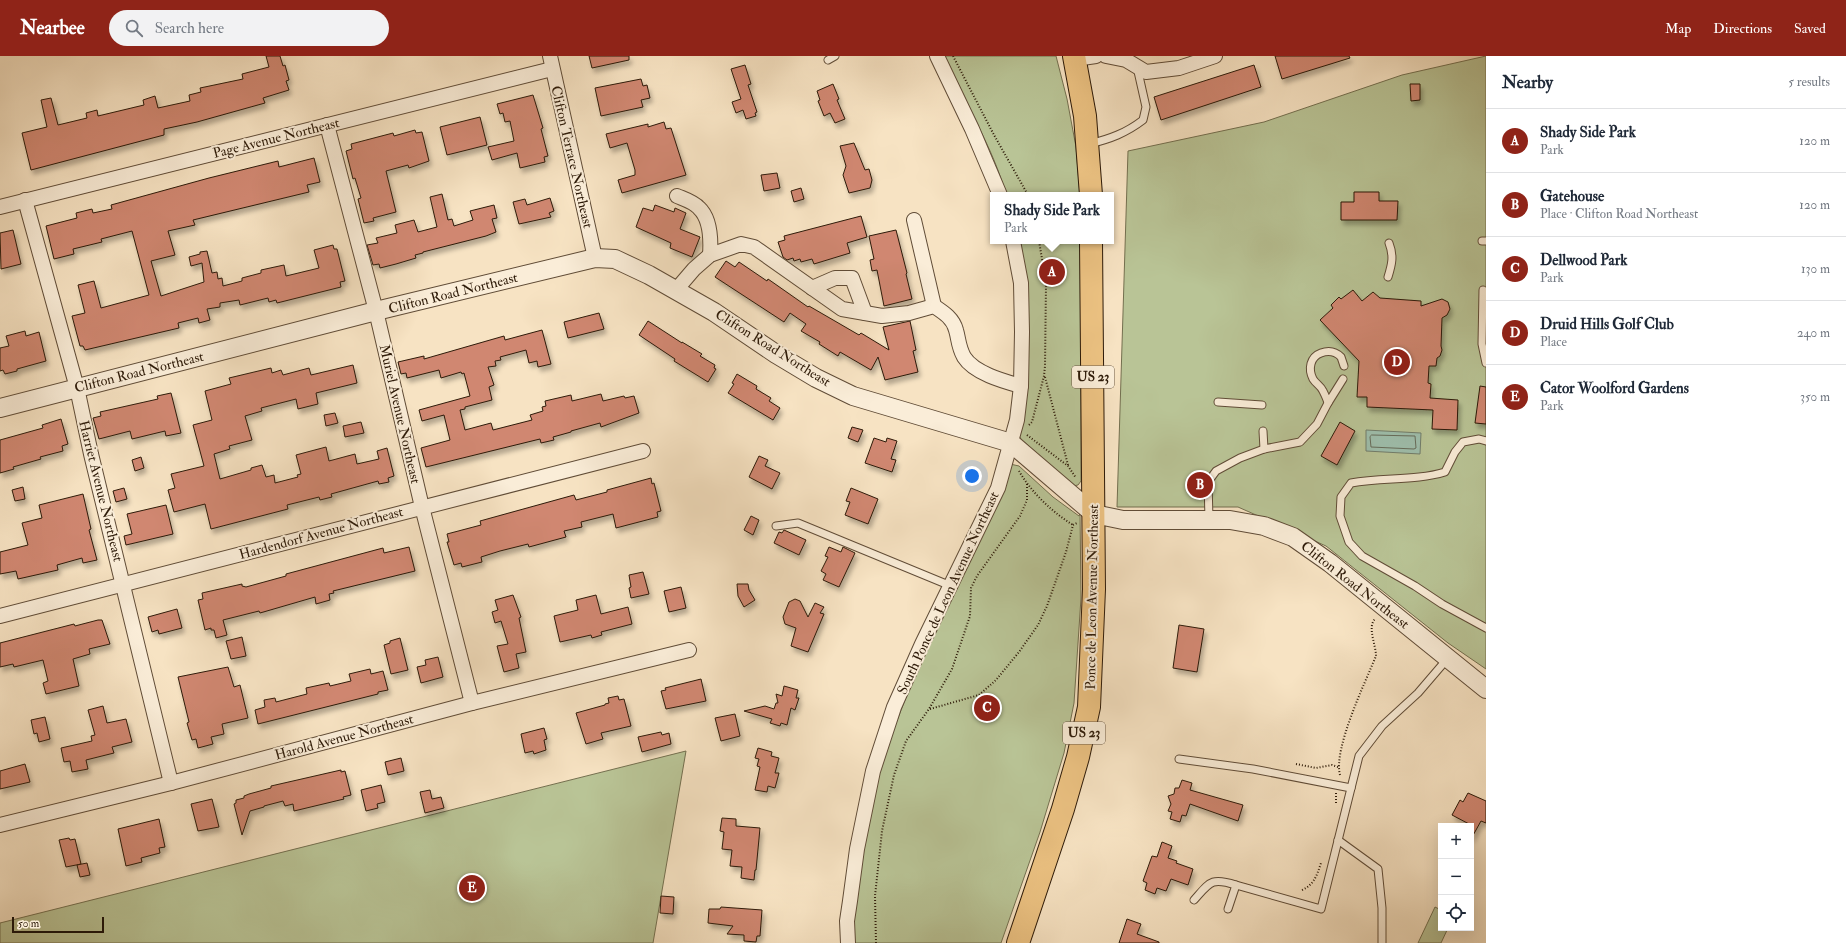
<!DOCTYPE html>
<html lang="en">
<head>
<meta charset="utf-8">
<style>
  :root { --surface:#fff; --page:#f2f2f3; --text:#1f2937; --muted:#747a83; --line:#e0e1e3; --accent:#8f2418 }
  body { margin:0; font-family:"IM FELL Double Pica",serif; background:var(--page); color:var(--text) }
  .controls { position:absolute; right:12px; bottom:12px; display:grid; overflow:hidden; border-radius:0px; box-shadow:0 4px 16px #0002 }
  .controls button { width:36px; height:36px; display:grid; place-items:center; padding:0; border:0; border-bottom:1px solid var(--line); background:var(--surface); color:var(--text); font:20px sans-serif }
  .scale { position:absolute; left:12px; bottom:10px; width:92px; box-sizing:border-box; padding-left:4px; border:2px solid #2d1a08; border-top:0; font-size:11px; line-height:14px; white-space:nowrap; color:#2d1a08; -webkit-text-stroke:3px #faedd8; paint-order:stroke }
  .you { position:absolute; left:972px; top:420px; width:14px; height:14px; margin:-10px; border:3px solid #fff; border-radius:50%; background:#1a73e8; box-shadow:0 0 0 6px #1a73e833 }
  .badge { display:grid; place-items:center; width:26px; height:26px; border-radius:50%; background:var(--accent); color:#fff; font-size:13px; font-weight:700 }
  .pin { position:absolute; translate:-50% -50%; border:2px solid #fff; box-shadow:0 1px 4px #0006 }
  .popup { position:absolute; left:990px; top:136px; width:124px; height:52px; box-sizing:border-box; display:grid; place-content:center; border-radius:0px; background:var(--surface); filter:drop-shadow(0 1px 3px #0005); font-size:13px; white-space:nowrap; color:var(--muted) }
  .popup b { font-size:15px; color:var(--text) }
  .popup::after { content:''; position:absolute; left:50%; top:100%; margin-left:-8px; border:8px solid transparent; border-top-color:var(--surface) }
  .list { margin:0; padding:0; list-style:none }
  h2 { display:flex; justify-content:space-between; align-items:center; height:52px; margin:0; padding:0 16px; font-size:17px }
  h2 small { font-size:13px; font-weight:400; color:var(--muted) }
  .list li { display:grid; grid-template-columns:26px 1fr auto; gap:12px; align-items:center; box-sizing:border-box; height:64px; padding:0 16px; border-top:1px solid var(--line) }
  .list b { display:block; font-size:15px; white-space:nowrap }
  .list p { margin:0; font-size:13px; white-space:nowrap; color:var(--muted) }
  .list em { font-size:13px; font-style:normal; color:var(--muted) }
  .icon { flex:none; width:22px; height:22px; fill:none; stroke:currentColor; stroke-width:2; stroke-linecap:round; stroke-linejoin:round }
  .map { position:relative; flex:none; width:1486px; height:887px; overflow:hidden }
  header { display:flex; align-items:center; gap:24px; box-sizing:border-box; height:56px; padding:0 20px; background:var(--accent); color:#fff }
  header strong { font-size:19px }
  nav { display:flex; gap:22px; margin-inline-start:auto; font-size:14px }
  .search { width:280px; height:36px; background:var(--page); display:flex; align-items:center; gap:10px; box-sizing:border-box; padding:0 14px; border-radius:22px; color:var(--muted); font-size:15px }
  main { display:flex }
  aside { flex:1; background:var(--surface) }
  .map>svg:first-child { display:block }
  .green { fill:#b9c496; stroke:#736f4f }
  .water { fill:#9ebfad; stroke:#717d6b }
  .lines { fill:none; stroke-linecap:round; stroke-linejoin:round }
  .shore { stroke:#666c5a; stroke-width:1 }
  .building { fill:#d08771; stroke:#2d1a08; filter:url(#shadow) }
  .service-casing { stroke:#604c37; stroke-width:9 }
  .minor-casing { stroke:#604c37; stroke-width:16 }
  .tertiary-casing { stroke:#604c37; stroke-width:20 }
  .trunk-casing { stroke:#2d1a08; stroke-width:24 }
  .path { stroke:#2d1a08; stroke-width:2; stroke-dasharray:1 2; stroke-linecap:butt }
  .service { stroke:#faedd8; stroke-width:7 }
  .minor { stroke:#faedd8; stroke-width:14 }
  .tertiary { stroke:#faedd8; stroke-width:18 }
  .trunk { stroke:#ecc282; stroke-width:22 }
  .labels { text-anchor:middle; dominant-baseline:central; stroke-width:4; stroke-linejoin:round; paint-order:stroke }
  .shield { fill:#faedd8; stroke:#6a5946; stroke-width:1 }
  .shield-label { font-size:13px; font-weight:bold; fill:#2d1a08 }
  .street-label { font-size:14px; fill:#2d1a08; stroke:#faedd8 }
</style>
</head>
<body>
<header>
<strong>Nearbee</strong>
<div class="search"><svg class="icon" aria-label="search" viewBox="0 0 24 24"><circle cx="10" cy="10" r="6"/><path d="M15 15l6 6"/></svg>Search here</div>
<nav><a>Map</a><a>Directions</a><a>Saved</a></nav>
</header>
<main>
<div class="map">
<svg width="1486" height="887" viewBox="0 0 1486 887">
  <defs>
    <filter id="shadow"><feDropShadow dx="2.5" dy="4.5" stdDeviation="2" flood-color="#0004"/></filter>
  </defs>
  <rect width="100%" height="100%" fill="#f7e3c3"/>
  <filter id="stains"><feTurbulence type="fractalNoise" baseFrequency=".005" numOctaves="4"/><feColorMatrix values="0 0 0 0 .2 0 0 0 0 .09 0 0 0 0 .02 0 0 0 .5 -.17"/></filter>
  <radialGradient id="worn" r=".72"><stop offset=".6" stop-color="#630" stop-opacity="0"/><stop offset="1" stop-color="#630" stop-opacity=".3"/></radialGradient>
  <g class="green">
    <path d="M942,0H1056L1067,43L1076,91L1080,139H1006C994,93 963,43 942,0Z"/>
    <path d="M1486,0V613L1448,587L1326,490L1238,451H1117L1128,95L1264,66L1402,19Z"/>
    <path d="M1018,185H1081V425L1078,429L1073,430L1021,383L1018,378C1033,311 1029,252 1018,185Z"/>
    <path d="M1010,408L1019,410L1053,441L1079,460L1080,457L1081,542L1074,647L1064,697L1040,776L1001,887H850L872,730L921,602Z"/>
    <path d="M686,695L653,887H0V867Z"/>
    <path d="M1435,851L1441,854V872H1448L1441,887H1418Z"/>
  </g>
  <path class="water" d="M1366,374L1421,377L1420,398L1366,395Z"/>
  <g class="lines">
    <path class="shore" d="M1372,379L1415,380L1416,392L1414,393L1371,391L1370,381Z"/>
  </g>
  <g class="building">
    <path d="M266,0H280L283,10L285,9L289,24L286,25L289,34L263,42L265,47L197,66L164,73V79L31,114L22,77L47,71L41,44L51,42L58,69L87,62L86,57L97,54L98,60L144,49L143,44L155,40L158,52L190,45L189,39L201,36L200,32L243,23L242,18L269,11Z"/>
    <path d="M589,0H629V4L592,12Z"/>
    <path d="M1275,0H1349L1350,2L1282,23Z"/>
    <path d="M745,9L751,28L748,29L757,56L755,57L756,60L746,63L743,54L736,57L732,46L741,43L731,13Z"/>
    <path d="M1254,9L1261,31L1161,64L1154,41Z"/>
    <path d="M641,23L643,30L647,29L650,42L641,44L643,51L601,60L595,32Z"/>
    <path d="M833,28L839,43L837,44L845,63L835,67L830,57L824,60L818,45L820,44L817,35Z"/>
    <path d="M1410,28H1420V44L1411,45Z"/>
    <path d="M533,39L543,72L541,73L548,100L544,101L545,106L520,112L517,97L492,104L488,91L514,85L510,65L505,66L503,57L500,58L497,48Z"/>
    <path d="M480,61L487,89L447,99L440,71Z"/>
    <path d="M664,66L666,73L671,72L686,119L622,137L618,124L635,119V114L627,87L610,92L606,78L648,68V71Z"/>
    <path d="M415,74L416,77L422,76L429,105L409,112L408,109L386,115L396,156L373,162L374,165L364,167L358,143L361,142L355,122L353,123L346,95L352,93L351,88L393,77L394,80Z"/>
    <path d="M854,87L865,114L869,113L872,124L870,132L849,137L843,119L846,110L840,90Z"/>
    <path d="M314,102L320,126L307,129L309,136L193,164L195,169L168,175L175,199L151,205L161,240L204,226L202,207L191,210L189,201L200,198V196L207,195L212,217L217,216L218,223L222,222L223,230L242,225V222L261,217V214L284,209L286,220L319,212L314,194L333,189L334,193H337L345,225L340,226L341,231L277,247L276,244L269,246L268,242L240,249L239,244L220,247V251L207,253L210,264L199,267L198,262L178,267L179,272L85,294L83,290H80L72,260L85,257L78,229L94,225L101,252L149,239L132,175L101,183L102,186L73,193L74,198L54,203L46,170L77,162L76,157L92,153L93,157L112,153L111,149L209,122L278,105L279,111Z"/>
    <path d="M777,117L780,132L764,135L761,119Z"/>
    <path d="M801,132L804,143L794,146L791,135Z"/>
    <path d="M1354,136H1379V145H1398L1397,164H1341V146H1354Z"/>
    <path d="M442,138L448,164L452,163L454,170L473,164L470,155L494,149L497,162L492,163L496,176L486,180L423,196V197L415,199L416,202L396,208L380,212L379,208L373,209L367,189L378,187L376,182L397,177L395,169L414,164L418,176L437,171L430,141Z"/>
    <path d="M550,142L554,155L549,157L551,161L519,168L513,146L525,143L527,149Z"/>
    <path d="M655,149L674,156L675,152L686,157L680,173L700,181L692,201L670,192L671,187L636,171L643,152L653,155Z"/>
    <path d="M861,160L867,181L847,187L850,197L814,208L812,203L801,206L800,203L794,205L793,202L787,204L783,201L778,186L785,184L784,180Z"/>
    <path d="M13,174L21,208L1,213L0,177Z"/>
    <path d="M896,174L907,217L906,218L912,243L884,250L877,214L872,215L870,204L874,203L869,180Z"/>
    <path d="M726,205L735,211L739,206L767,225L768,223L808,251L809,250L859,279L861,277L889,294L883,271L910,265L916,294L913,295L918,316L885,324L878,301L871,314L840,296L838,300L819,288L820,286L801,275L806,268L790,257L784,266L715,221Z"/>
    <path d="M1353,234L1362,245L1373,236L1380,242L1421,245V250L1442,243L1448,246L1450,253L1447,259L1442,262L1441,290L1442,294L1440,300L1437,302L1436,310H1429L1428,327L1431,328L1430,342L1458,344L1457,374L1432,373L1433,354L1367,351V341H1357L1359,305L1320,264L1333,252L1331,249L1339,241L1341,243Z"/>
    <path d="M599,257L604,273L568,282L564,266Z"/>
    <path d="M648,265L682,287V286L702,298L700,300L715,309L714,312L716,313L708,326L674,305L675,303L639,279Z"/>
    <path d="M542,274L551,308L538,311L537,305L529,307L526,294L500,301L501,304L495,305L496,310L488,311L494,329L489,331L492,344L465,351V353L460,354L465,374L491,367L493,374L532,364L530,359L543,355L542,351L546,350L545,345L571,339L572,345L601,338L603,345L624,340L625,342L634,340L639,357L601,371L600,367L571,375V376L553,381L554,384L541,387L540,383L426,411L421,392L450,384L444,359L422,365L419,354L470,340L464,317L462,318L461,316L441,322L439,314L407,322L406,317L401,318L398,306L424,300V303L504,280L505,284Z"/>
    <path d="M25,275L26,280L39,276L46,305L17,313V315L5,318L3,314L0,315V292L9,290L6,280Z"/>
    <path d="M353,309L357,327L316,337L318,348L298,353L296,343L261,352L262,355L245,360L252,384L229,390L230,393L214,398L220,423L251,414V412L262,409L266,421L274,419L275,427L298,421L297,419L301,418L296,399L326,391L329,405L355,398L357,408L379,403L377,395L387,392L394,420L388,422L389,426L379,428L378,425L331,438L332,441L320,444L319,441L287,449L288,453L211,473L205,448L174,456L168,434L175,432L171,418L204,410L193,369L212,364L205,335L231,328L229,322L271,312L272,317L281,314L283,319L309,312L311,319Z"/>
    <path d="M737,318L757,330L756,333L771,342L769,345L780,352L773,364L728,337L734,328L732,327Z"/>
    <path d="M1480,330L1486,331V368L1475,367Z"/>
    <path d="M171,337L181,377L166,380L165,375L132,383L130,375L99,383L93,362L101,360L100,356L158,343L157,340Z"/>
    <path d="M335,357L338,367L326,370L324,359Z"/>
    <path d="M61,363L68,388L62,390L63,395L40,401L41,403L13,411L14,413L0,417V384L43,372L42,369Z"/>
    <path d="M361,366L364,377L345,381L343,370Z"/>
    <path d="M1340,366L1355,375L1337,409L1321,400Z"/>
    <path d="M852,371L863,374L858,386L848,382Z"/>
    <path d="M874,382L886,386L887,382L897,385L891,403L896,404L892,416L865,407Z"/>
    <path d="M759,400L768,404L765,410L780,417L772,433L749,421Z"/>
    <path d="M141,401L144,412L135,415L132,404Z"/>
    <path d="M651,422L652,428L654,427L661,455L657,456L658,461L616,472L613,458L581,466L582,471L564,475L566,481L529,491L528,488L500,495L481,501L482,506L462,511L461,507L454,509L447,486H449L447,478L481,469L480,465L574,439L576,444L607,436V434Z"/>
    <path d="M23,431L25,443L15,445L12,434Z"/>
    <path d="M124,432L127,443L116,446L113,435Z"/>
    <path d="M851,432L878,443L868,468L845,459L850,446L846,445Z"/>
    <path d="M83,438L91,473L89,474L97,504L83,507L82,502L57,509L58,514L18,523L16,515L0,518V496L28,489L22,467L42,462L39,449Z"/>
    <path d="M166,449L173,478L126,489L124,480L132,478L127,458Z"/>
    <path d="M751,460L759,464L753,479L744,474Z"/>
    <path d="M784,474L806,484L799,499L774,487L779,476L782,477Z"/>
    <path d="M409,491L415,515L333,535L334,537L329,538L330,544L316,548L315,541L260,557L259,555L223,564L227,579L216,582L214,574H211V572L205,574L198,544L203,543L202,537L242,528V530L246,531L286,520V518L383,492L384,497Z"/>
    <path d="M829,491L841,496L843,491L855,497L839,531L823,524L826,518L821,515L828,501L825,500Z"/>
    <path d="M643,516L649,538L631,542L629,532L631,531L629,519Z"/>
    <path d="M737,528H748L749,534L755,544L744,551L738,540Z"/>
    <path d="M681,531L686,552L669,556L664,535Z"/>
    <path d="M513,539L521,561L519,562L526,596L516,598L519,612L504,616L497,590L508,588L501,565L495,567L492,556L498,554L495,544Z"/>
    <path d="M596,539L601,558L628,551L632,568L601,576L602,579L592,582L591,579L560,586L554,560L578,554L576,544Z"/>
    <path d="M795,543L800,545L808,561L815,547L824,551L820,557L824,558L808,596L791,590L796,572L785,568L783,561L789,546Z"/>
    <path d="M177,553L182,572L159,578L158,574L152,576L148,561Z"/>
    <path d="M98,564H102L110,588L89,593L90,598L73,603L79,630L46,638L43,627L48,625L43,604L14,611L13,608L0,611V587L74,568L75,570Z"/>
    <path d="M1179,569L1204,573L1197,616L1173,612Z"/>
    <path d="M242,581L246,600L231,603L226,585Z"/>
    <path d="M400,582L408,614L391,618L384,589L390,587V585Z"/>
    <path d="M438,601L443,621L421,627L417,611L426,609L425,604Z"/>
    <path d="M228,611L234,631L240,629L248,662L222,668L224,678L211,681L213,688L198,692L196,683L192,684L187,667L189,666L178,621Z"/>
    <path d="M370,613L371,618L383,615L388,634L378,636V638L258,668L255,654L265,651L264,644L275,642L276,646L307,638L306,632L329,627L330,630L351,625L349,618Z"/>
    <path d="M701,623L706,645L666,653L661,635L666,634L665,632Z"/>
    <path d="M784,630L798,634L796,642H799L795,654L791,652L787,669L781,667L780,670L770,667L772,663L744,655L765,650L774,653L776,647H778L776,638L782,640Z"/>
    <path d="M618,640L619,644L624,643L631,670L601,677L603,683L586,688L576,657L605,649V648L609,647L608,642Z"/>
    <path d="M103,650L107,667L126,663L132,686L112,691L114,697L86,704L88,713L72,716L70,705L64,706L61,692L92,685L91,680L95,679L88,654Z"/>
    <path d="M735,658L740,680L721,685L715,662Z"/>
    <path d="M45,661L50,683L39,686L37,677L34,678L31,664Z"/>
    <path d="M544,672L547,683L544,684L546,694L534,698L533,695L525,697L521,678Z"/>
    <path d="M661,676L662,679L669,677L671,688L642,696L638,681Z"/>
    <path d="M758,692L772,696L771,700L779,702L775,717H779L775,732L768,730L767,736L755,734L760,711L757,710L759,703L755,702Z"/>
    <path d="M401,702L404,715L388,719L385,706Z"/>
    <path d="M25,708L30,726L0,733V715Z"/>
    <path d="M341,714V716L345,715L351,739L343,741L344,743L294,755L293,748L285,750L283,745L264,750V751L250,755L242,779L234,748L236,747V744L244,742V740L249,738L271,732V730Z"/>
    <path d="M1182,724L1192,727L1190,734L1243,749L1238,765L1190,748L1186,760L1182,759L1180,766L1170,763L1172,756L1168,755L1171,748L1168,740L1174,738L1175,732H1179Z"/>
    <path d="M381,729L385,746L377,748L378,752L366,755L361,734Z"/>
    <path d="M430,734L432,743L441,741L444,752L425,757L420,736Z"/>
    <path d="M1468,737L1486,745V767L1481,765L1471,783V769L1452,759L1460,744L1463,746Z"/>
    <path d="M212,743L219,771L198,775L191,748Z"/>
    <path d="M722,762L736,763V770L760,772L756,814H755L754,824L741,822L742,811L730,810L732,794L722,793L724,776L720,775Z"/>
    <path d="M159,763L165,791L159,792L160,797L141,802L142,806L126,810L118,773Z"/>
    <path d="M69,782L70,784L75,783L81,808L66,811L59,784Z"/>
    <path d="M1162,786L1172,790L1168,802L1177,805L1176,807L1193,813L1188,829L1171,823L1166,835L1157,832L1155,838L1145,834L1147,827L1143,825L1152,800L1157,801Z"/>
    <path d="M87,807L90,819L80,821L77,809Z"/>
    <path d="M661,840L674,841L673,858L660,857Z"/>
    <path d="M721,851L762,854L760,880H757L756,886L744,885V879L727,878L733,870L708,867L709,853H720Z"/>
    <path d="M1127,863L1141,868L1137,878L1159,886V887H1119Z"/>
  </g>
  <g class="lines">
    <defs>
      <g id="service">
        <path d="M828,4L835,0"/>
        <path d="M1089,88C1110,83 1126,77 1143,64L1146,51L1137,11"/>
        <path d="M1482,185H1486"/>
        <path d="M1388,221C1392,208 1394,200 1389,187"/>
        <path d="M1483,234L1482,288L1486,307"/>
        <path d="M1343,323L1328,347C1327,343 1325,339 1323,335C1321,330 1316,328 1313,323C1308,313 1310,301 1321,297C1329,294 1335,295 1341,301L1344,310"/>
        <path d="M1218,346L1262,349"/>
        <path d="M1263,375L1264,393"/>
        <path d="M1486,385L1479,383L1463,386L1455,396L1445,416C1415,425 1383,421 1351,427L1341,441L1340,460L1349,486L1362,500L1415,530L1442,548L1486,572"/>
        <path d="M1209,463L1208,426L1216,415L1240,402L1264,393L1300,386L1317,368L1328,347"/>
        <path d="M776,470L798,467L951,530"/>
        <path d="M1179,703L1253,713L1351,732"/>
        <path d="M1338,784L1378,813L1382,852V887"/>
        <path d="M1236,829L1321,853L1359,700L1382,670L1418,637L1448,602"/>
        <path d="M1194,844C1210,826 1211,821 1236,829L1228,853"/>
      </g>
      <g id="minor">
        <path d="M550,0L595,202"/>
        <path d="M937,0L972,73L1000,139"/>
        <path d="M1106,0L1126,4L1146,16L1179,12L1215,0"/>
        <path d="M1075,3L1096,0"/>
        <path d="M327,69L376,255L422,451L472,647"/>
        <path d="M677,140C684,143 694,146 699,152C711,163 711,184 710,199"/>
        <path d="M25,144L77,332L91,398L171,727"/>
        <path d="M0,151L552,13"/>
        <path d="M914,164L934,250"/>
        <path d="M812,232L835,222H852L865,257"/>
        <path d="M676,234L694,213L710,199L741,188L754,191L842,253L882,260L909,257L934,250C943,256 953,262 956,274C959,284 958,290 964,301C974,317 1003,325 1021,330"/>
        <path d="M0,560L643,395"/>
        <path d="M0,769L171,727L472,647L689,594"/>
        <path d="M848,887L847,865L850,845L857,793L873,715L894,651L922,588L998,432L1017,364L1021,330L1022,276L1021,227L1013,185"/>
      </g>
      <path id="tertiary" d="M0,352L376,255L595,202L615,203L649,219L714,256L776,298L816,322L853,340L1011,387L1094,458L1123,464H1230L1264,470L1293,481L1330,507L1486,633"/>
      <g id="trunk">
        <path d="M1074,0L1085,60L1091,139"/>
        <path d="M1018,887L1063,753L1078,701L1089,651L1094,533L1091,185"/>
      </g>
    </defs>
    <use href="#service" class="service-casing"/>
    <use href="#minor" class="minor-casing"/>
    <use href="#tertiary" class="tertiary-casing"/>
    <use href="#trunk" class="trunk-casing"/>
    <g class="path">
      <path d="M953,0L994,79L1028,139"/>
      <path d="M1045,321L1068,409"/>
      <path d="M1029,369L1032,366L1044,320L1045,310L1046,227L1039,185"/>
      <path d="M1027,379L1068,410L1076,422"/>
      <path d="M1019,415C1031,436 1052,456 1073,469"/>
      <path d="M930,653L979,639L996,624L1019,596L1038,569L1047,550L1066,496L1073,469L1077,467"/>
      <path d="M1296,708L1316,712L1332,709L1338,711"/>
      <path d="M1340,719C1333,693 1365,627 1376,600C1376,589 1367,571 1375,563"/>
      <path d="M1336,737V749"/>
      <path d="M1302,834C1314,829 1317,819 1321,807"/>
      <path d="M876,887L875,840L882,775L894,719L906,685L929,653L952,613L970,560L971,532L977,520L1020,460L1027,444V426"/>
    </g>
    <use href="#service" class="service"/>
    <use href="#minor" class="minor"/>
    <use href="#tertiary" class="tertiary"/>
    <use href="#trunk" class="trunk"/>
  </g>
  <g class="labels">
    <g class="shield">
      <rect x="1072" y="310" width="42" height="22" rx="3"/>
      <rect x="1063" y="666" width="42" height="22" rx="3"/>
    </g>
    <g class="shield-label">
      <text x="1093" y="321">US 23</text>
      <text x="1084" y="677">US 23</text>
    </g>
    <g class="street-label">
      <text transform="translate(276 82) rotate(-14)">Page Avenue Northeast</text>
      <text transform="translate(572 101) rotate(77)">Clifton Terrace Northeast</text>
      <text transform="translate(453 237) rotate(-14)">Clifton Road Northeast</text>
      <text transform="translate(773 292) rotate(32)">Clifton Road Northeast</text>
      <text transform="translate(139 316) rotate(-14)">Clifton Road Northeast</text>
      <text transform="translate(400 358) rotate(77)">Muriel Avenue Northeast</text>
      <text transform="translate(101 435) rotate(76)">Harriet Avenue Northeast</text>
      <text transform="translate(321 477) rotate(-15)">Hardendorf Avenue Northeast</text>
      <text transform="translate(1355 529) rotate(38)">Clifton Road Northeast</text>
      <text transform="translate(948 537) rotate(-65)">South Ponce de Leon Avenue Northeast</text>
      <text transform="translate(1092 541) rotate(-89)">Ponce de Leon Avenue Northeast</text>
      <text transform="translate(344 681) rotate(-15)">Harold Avenue Northeast</text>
    </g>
  </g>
  <rect width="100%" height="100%" filter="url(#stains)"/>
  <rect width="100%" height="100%" fill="url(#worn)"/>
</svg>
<div class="controls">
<button>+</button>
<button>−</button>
<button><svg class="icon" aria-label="locate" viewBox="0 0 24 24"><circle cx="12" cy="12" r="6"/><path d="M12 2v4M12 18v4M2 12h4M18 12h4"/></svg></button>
</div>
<div class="scale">50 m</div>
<div class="you"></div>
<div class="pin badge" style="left:1052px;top:216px">A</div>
<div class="popup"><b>Shady Side Park</b>Park</div>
<div class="pin badge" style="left:1200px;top:429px">B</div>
<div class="pin badge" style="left:987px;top:652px">C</div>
<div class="pin badge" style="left:1397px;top:306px">D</div>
<div class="pin badge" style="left:472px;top:832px">E</div>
</div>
<aside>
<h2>Nearby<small>5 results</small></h2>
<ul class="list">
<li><span class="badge">A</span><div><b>Shady Side Park</b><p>Park</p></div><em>120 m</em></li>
<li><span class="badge">B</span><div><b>Gatehouse</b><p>Place · Clifton Road Northeast</p></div><em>120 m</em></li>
<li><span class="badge">C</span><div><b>Dellwood Park</b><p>Park</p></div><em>130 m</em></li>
<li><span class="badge">D</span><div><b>Druid Hills Golf Club</b><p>Place</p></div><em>240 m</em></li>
<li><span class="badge">E</span><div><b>Cator Woolford Gardens</b><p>Park</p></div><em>350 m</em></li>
</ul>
</aside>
</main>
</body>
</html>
